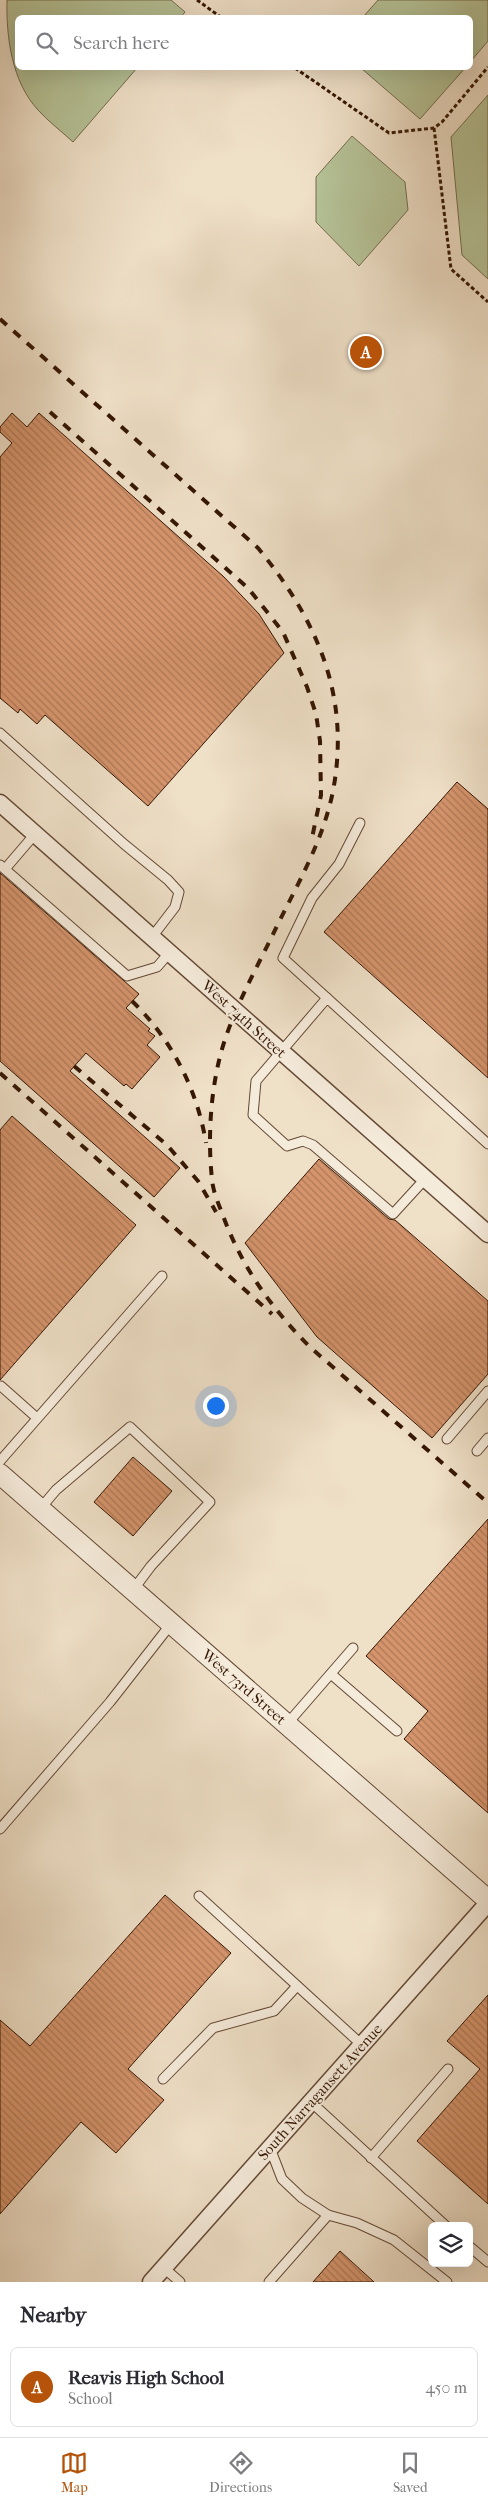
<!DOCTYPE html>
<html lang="en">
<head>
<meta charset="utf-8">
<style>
  :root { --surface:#fff; --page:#f7f7f7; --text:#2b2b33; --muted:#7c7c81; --line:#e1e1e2; --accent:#b45309 }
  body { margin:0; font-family:"IM FELL French Canon",serif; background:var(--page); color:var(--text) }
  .controls { position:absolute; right:15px; bottom:15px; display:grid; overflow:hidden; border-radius:8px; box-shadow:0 5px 20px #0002 }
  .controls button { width:45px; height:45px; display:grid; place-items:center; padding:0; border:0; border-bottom:1px solid var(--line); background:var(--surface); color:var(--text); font:25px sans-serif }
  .you { position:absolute; left:215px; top:1405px; width:18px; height:18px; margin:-12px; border:4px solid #fff; border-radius:50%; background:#1a73e8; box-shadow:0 0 0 8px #1a73e833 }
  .badge { display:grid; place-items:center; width:32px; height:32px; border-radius:50%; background:var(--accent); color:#fff; font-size:16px; font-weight:700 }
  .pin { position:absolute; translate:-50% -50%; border:2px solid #fff; box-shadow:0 1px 5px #0006 }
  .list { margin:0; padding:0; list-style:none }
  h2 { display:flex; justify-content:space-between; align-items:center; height:65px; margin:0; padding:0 20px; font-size:21px }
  h2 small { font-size:16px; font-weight:400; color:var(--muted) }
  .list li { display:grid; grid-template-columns:32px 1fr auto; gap:15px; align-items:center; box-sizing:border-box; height:80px; margin:0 10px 10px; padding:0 10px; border:1px solid var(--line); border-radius:8px }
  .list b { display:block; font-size:19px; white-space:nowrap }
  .list p { margin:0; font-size:16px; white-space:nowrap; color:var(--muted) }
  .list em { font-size:16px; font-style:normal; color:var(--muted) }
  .icon { flex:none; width:28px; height:28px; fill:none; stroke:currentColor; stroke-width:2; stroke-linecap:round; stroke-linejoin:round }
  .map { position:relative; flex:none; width:488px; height:2282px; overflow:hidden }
  .search { position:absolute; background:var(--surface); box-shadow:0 5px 20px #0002; left:15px; right:15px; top:15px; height:55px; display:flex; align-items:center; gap:12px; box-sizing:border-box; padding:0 18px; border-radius:8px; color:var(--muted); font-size:19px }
  .sheet { height:155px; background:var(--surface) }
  nav { display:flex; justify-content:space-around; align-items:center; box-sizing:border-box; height:70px; border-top:1px solid var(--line); background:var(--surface); font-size:14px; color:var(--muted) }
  nav a { display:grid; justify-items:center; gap:2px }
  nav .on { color:var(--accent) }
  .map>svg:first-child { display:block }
  .pitch { fill:#b6c398; stroke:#766c4e }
  .building { fill:url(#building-back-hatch); stroke:#351603 }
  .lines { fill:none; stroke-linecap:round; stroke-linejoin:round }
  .service-casing { stroke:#644834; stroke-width:11 }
  .minor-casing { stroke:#644834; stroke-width:19 }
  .tertiary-casing { stroke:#644834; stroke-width:22 }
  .path { stroke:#351603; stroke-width:3; stroke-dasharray:4 2.5; stroke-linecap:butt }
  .service { stroke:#f5ebdb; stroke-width:9 }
  .minor { stroke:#f5ebdb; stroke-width:16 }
  .tertiary { stroke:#f5ebdb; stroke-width:20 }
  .rail { stroke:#351603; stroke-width:4; stroke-dasharray:9 9; stroke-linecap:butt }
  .labels { text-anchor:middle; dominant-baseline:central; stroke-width:4; stroke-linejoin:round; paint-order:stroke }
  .street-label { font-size:15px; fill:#351603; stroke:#f5ebdb }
</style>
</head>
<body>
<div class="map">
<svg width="488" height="2282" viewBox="0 0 488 2282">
  <defs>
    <pattern id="building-back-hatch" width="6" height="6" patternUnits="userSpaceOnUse" patternTransform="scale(1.25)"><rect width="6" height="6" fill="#d5946c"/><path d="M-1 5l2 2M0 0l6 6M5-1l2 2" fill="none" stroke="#ae7857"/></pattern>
  </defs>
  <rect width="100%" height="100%" fill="#efe0c8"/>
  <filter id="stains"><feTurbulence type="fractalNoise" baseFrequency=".004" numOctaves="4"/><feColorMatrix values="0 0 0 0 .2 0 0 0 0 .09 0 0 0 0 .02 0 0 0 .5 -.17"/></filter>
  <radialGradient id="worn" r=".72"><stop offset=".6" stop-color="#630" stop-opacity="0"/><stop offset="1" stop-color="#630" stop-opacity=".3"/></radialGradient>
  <g class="pitch">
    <path d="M7,0H171L185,12L180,18H18V68H137L73,142C61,131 49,122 38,110C12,82 6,37 7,0Z"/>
    <path d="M378,0H488V41L471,61L470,18L363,17Z"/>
    <path d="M361,68H465L420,119Z"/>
    <path d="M488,95V279L462,255L451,137Z"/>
    <path d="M352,136L405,182L408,210L359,266L316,222V177Z"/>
  </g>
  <g class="building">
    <path d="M12,413L27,427L39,413L224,577L259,614L284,653L148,806L45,715L37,724L20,709L18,713L0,698V457L12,443L0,432V427Z"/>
    <path d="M457,782L488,809V1078L324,932Z"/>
    <path d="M0,873L139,994L126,1008L150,1029L148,1031L155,1036L147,1045L160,1057L132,1089L126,1084L124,1086L86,1053L70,1071L180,1168L154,1197L0,1061Z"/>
    <path d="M12,1116L136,1225L0,1380V1130Z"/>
    <path d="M319,1159L389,1219L395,1220L488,1301V1374L432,1438L317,1337L245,1243Z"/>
    <path d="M133,1457L172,1491L133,1536L94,1502Z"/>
    <path d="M488,1519V1813L404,1739L428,1711L366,1656Z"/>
    <path d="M165,1895L231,1953L128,2069L164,2100L116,2153L81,2122L0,2214V2020L30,2046Z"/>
    <path d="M488,1995V2204L417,2141L480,2069L447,2041Z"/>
    <path d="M340,2251L374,2282H313Z"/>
  </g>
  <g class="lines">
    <defs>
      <g id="service">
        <path d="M0,733L124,844L168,880L179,892L175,907L152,937"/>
        <path d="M0,865L127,976L157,967L170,952"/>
        <path d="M5,869L35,834"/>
        <path d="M327,998L283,958L312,898L339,864L360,823"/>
        <path d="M425,1179L393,1214L313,1145L303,1141L287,1146L253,1115L256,1081L327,998L488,1144"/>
        <path d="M1,1386L37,1418"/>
        <path d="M447,1439L488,1391"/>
        <path d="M477,1451L488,1438"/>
        <path d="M0,1461L162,1276"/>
        <path d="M40,1509L56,1490L130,1427L210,1502L151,1566L133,1590"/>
        <path d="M331,1674L397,1731"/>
        <path d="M287,1724L353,1648"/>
        <path d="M0,1829L110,1702L171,1624"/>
        <path d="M199,1896L362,2045"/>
        <path d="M163,2079L213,2028L274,2011L297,1986"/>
        <path d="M311,2102L446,2226"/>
        <path d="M270,2148L282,2179L302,2198L328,2215L357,2223L394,2240L447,2282"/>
        <path d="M371,2158L448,2069"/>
        <path d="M469,2246L488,2262"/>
        <path d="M164,2268L180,2282"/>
        <path d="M269,2282L328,2215"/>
      </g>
      <g id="minor">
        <path d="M0,803L488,1234"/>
        <path d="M151,2282L488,1903"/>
      </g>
      <path id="tertiary" d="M0,1474L488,1900"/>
    </defs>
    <use href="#service" class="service-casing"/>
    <use href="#minor" class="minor-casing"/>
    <use href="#tertiary" class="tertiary-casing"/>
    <g class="path">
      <path d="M197,0L222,18"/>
      <path d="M295,68L389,133L434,128L442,122L488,67"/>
      <path d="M434,128L451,269L488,302"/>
    </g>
    <use href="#service" class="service"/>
    <use href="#minor" class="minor"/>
    <use href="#tertiary" class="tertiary"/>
    <g class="rail">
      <path d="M0,319L258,548C317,620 351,696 333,791C323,841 298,883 276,928C255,972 228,1018 218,1065C210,1101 208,1143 212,1179C213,1193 220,1207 225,1221C244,1270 273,1310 310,1347L488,1503"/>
      <path d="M50,412L248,588L283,632L307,687L316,714L320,741L321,795L312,838"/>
      <path d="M132,1001C171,1039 197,1088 206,1143"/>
      <path d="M74,1066L167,1145L198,1181L216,1212"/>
      <path d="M0,1073L272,1314"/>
    </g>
  </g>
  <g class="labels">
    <g class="street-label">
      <text transform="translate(244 1019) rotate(42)">West 74th Street</text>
      <text transform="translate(244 1687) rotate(41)">West 73rd Street</text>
      <text transform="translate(320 2092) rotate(-48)">South Narragansett Avenue</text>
    </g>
  </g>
  <rect width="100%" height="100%" filter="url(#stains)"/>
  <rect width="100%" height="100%" fill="url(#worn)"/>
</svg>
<div class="controls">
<button><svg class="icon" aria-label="layers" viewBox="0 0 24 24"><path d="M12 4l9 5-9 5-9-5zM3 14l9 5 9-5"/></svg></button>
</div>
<div class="you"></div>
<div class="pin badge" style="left:366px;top:352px">A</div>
<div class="search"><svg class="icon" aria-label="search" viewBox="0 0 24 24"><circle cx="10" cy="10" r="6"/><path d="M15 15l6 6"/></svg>Search here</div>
</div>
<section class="sheet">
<h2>Nearby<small></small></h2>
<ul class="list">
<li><span class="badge">A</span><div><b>Reavis High School</b><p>School</p></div><em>450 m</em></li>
</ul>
</section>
<nav>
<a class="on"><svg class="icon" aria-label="map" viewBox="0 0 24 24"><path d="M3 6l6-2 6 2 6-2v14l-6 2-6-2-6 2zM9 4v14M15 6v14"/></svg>Map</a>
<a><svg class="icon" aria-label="directions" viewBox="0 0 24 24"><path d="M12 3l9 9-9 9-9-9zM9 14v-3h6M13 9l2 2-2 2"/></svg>Directions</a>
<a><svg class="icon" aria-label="saved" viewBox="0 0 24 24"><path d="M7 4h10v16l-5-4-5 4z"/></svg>Saved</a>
</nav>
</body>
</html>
